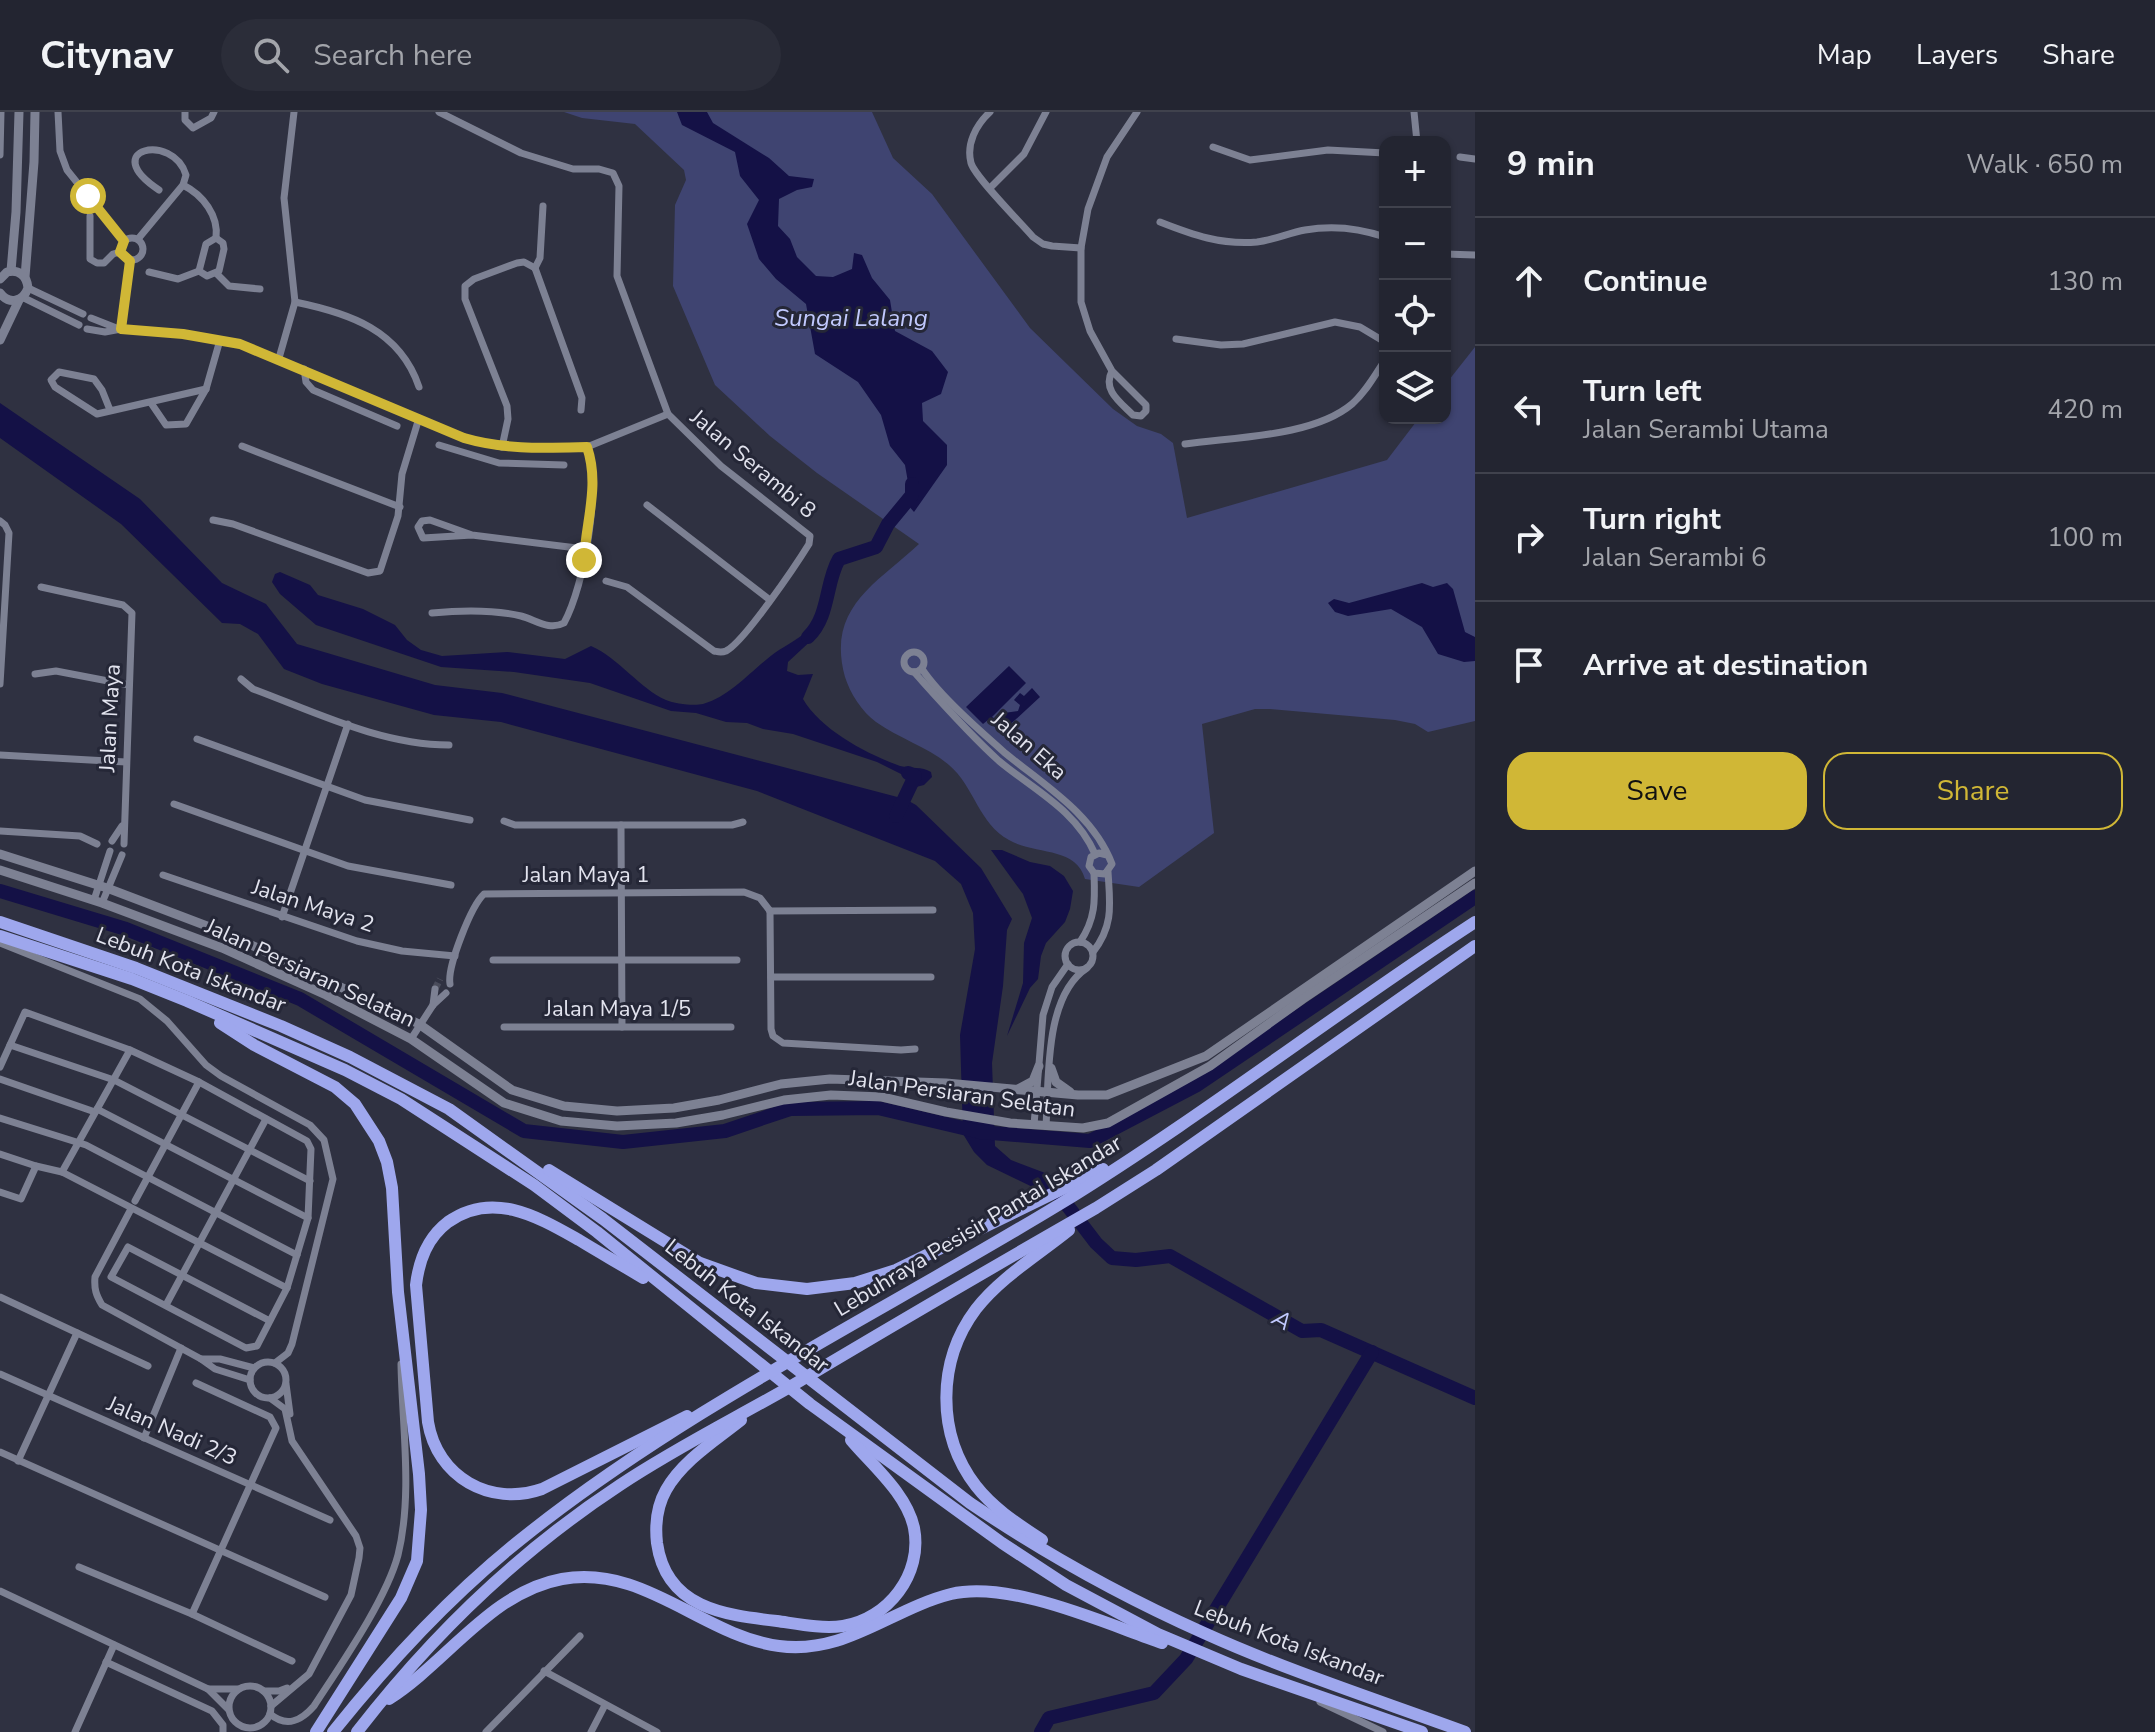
<!DOCTYPE html>
<html lang="en">
<head>
<meta charset="utf-8">
<style>
  :root { --surface:#232531; --page:#2b2d39; --text:#f1f3f6; --muted:#a3a5ab; --line:#40424d; --accent:#d0b736 }
  body { margin:0; font-family:"Nunito Sans",sans-serif; background:var(--page); color:var(--text) }
  .controls { position:absolute; right:24px; top:24px; display:grid; overflow:hidden; border-radius:16px; box-shadow:0 2px 6px #0004 }
  .controls button { width:72px; height:72px; display:grid; place-items:center; padding:0; border:0; border-bottom:2px solid var(--line); background:var(--surface); color:var(--text); font:40px sans-serif }
  .stop { position:absolute; width:24px; height:24px; margin:-18px; border:6px solid #d0b736; border-radius:50%; background:#fff }
  .stop.end { background:#d0b736; border-color:#fff; box-shadow:0 2px 8px #0008 }
  .list { margin:0; padding:0; list-style:none }
  h2 { display:flex; justify-content:space-between; align-items:center; height:104px; margin:0; padding:0 32px; font-size:34px }
  h2 small { font-size:26px; font-weight:400; color:var(--muted) }
  .list li { display:grid; grid-template-columns:52px 1fr auto; gap:24px; align-items:center; box-sizing:border-box; height:128px; padding:0 32px; border-top:2px solid var(--line) }
  .list b { display:block; font-size:30px; white-space:nowrap }
  .list p { margin:0; font-size:26px; white-space:nowrap; color:var(--muted) }
  .list em { font-size:26px; font-style:normal; color:var(--muted) }
  .actions { display:flex; gap:16px; padding:24px 32px }
  .actions a { flex:1; padding:18px 0; border:2px solid var(--accent); border-radius:24px; text-align:center; font-size:28px; color:var(--accent) }
  .actions .main { background:var(--accent); color:#111 }
  .icon { flex:none; width:44px; height:44px; fill:none; stroke:currentColor; stroke-width:2; stroke-linecap:round; stroke-linejoin:round }
  .map { position:relative; flex:none; width:1475px; height:1620px; overflow:hidden }
  header { display:flex; align-items:center; gap:48px; box-sizing:border-box; height:112px; padding:0 40px; background:var(--surface); border-bottom:2px solid var(--line) }
  header strong { font-size:38px }
  nav { display:flex; gap:44px; margin-inline-start:auto; font-size:28px }
  .search { width:560px; height:72px; background:var(--page); display:flex; align-items:center; gap:20px; box-sizing:border-box; padding:0 28px; border-radius:44px; color:var(--muted); font-size:30px }
  main { display:flex }
  aside { flex:1; background:var(--surface) }
  .map>svg:first-child { display:block }
  .green { fill:#3f4471 }
  .water { fill:#141146 }
  .lines { fill:none; stroke-linecap:round; stroke-linejoin:round }
  .river { stroke:#141146; stroke-width:14 }
  .street-tunnel { stroke:#4a4c5b; stroke-width:7; stroke-dasharray:7 3.5; stroke-linecap:butt }
  .street { stroke:#7d8193; stroke-width:7 }
  .secondary { stroke:#7d8193; stroke-width:9 }
  .highway { stroke:#9ea7ed; stroke-width:12 }
  .route { stroke:#d0b736; stroke-width:10 }
  .labels { text-anchor:middle; dominant-baseline:central; stroke-width:6; stroke-linejoin:round; paint-order:stroke }
  .street-label { font-size:22px; fill:#e2e3ee; stroke:#252737 }
  .water-label { font-size:24px; font-style:italic; fill:#c1c9fe; stroke:#252737 }
</style>
</head>
<body>
<header>
<strong>Citynav</strong>
<div class="search"><svg class="icon" aria-label="search" viewBox="0 0 24 24"><circle cx="10" cy="10" r="6"/><path d="M15 15l6 6"/></svg>Search here</div>
<nav><a>Map</a><a>Layers</a><a>Share</a></nav>
</header>
<main>
<div class="map">
<svg width="1475" height="1620" viewBox="0 0 1475 1620">
  <rect width="100%" height="100%" fill="#2f3141"/>
  <path class="green" d="M564,0H872L893,46L932,82L1030,216L1113,297L1137,314L1161,322L1173,331L1187,406L1387,348L1419,306H1445V273L1475,235V609L1428,620L1415,612L1395,608L1270,597H1255L1202,612L1214,721L1139,775L1085,767C1076,734 1035,743 1009,728C979,712 974,674 949,653C928,635 898,626 876,610C862,600 850,581 845,565C826,496 876,472 919,432L817,361L770,324L715,273L673,174L675,93L686,68L684,58L635,12L582,6Z"/>
  <g class="water">
    <path d="M677,0H707L713,11L769,46L789,64L814,67L812,75L797,78L779,87L778,114L790,127L797,145L816,164L833,165L852,157L854,141L862,143L872,166L890,188L895,219L932,239L948,260L941,282L922,291L923,309L947,333V353L914,400L908,393L909,376L905,353L890,334L881,303L858,270L815,242L806,192L776,167L759,147L747,112L759,88L740,64L735,40L682,13Z"/>
    <path d="M0,291L140,387L222,471L266,492L297,532L435,573L502,581L905,687L916,693L981,756L1012,807L1007,818L1003,874L992,951L995,1034L1011,1048L1061,1067L1064,1071L1045,1081L987,1053L974,1040L963,1022L960,923L975,837L973,801L961,772L935,749L757,679L501,610L434,603L322,572L284,557L258,522L240,512L222,511L121,412L0,326Z"/>
    <path d="M280,460L310,473L318,483L363,497L395,513L407,528L421,538L442,544L507,540L565,547L591,534C619,546 640,577 666,588C675,592 694,594 703,592C732,584 754,555 779,538C794,529 806,522 818,509L816,524L788,550L787,559L798,563L813,562L803,587C821,618 867,642 900,654C911,657 922,654 931,660L932,665L924,673L916,675L908,672L907,665L877,650L793,622L763,617L747,611L726,610L696,601L671,599L590,571L514,560L441,555L316,513L280,482L272,470L275,462Z"/>
    <path d="M1422,471L1433,475L1447,471L1453,477L1465,520L1475,525V549L1464,550L1438,542L1422,515L1391,497L1348,504L1335,500L1328,491L1334,487L1349,491Z"/>
    <path d="M1009,554L1026,571L992,605L998,608L1004,601L1018,599L1020,593L1014,588L1020,581L1024,584L1032,576L1040,585L1001,621L988,608L983,612L966,595Z"/>
    <path d="M991,738H1002L1030,750L1050,754L1064,764L1073,779L1070,797L1065,810L1046,831L1041,844L1038,867L1030,876L1007,924L1023,871L1024,831L1032,806L1023,782Z"/>
  </g>
  <g class="lines">
    <g class="river">
      <path d="M808,525C830,504 825,471 839,447L876,435L888,412L912,383V372"/>
      <path d="M896,704L915,664L908,661"/>
      <path d="M0,779L126,817L300,887L524,1019L623,1030L725,1019L790,997L878,996L980,1020L1090,1029L1197,973L1475,785"/>
      <path d="M1057,1080L1096,1131L1112,1146L1136,1148L1170,1144L1302,1219L1321,1218L1475,1286"/>
      <path d="M1041,1620L1049,1606L1154,1581L1186,1547L1372,1240"/>
    </g>
    <path class="street-tunnel" d="M435,877L440,867"/>
    <g class="street">
      <path d="M58,0L60,39L67,58L124,129"/>
      <path d="M185,0V8L193,16L211,6L214,0"/>
      <path d="M439,0L521,41L573,57H599L613,61L619,74L617,164L668,302L721,354L810,424L809,432C796,453 744,530 726,539C721,541 719,540 714,539L627,475L606,469"/>
      <path d="M990,0C976,13 966,32 971,51C975,65 1021,111 1033,125L1043,132L1052,134L1081,136"/>
      <path d="M1414,0L1417,30"/>
      <path d="M1213,35L1250,48L1328,38L1385,41"/>
      <path d="M0,43L1,0"/>
      <path d="M1460,45L1475,47"/>
      <path d="M183,73C203,83 219,104 216,126"/>
      <path d="M990,76L1024,42L1046,0"/>
      <path d="M90,104V147L97,151H104L113,142L120,140"/>
      <path d="M1160,110C1193,123 1221,133 1257,130C1273,128 1289,121 1305,118C1333,113 1359,116 1385,125"/>
      <circle cx="132" cy="137" r="11"/>
      <path d="M216,126L223,131L224,137L219,159L207,164L199,159L206,132Z"/>
      <path d="M138,127L183,73L186,63C173,20 97,37 159,78"/>
      <path d="M1445,142L1475,143"/>
      <path d="M535,156L582,286L581,298"/>
      <path d="M535,156L540,146L543,94"/>
      <path d="M149,160L178,167L199,159"/>
      <path d="M217,162L229,174L260,177"/>
      <path d="M28,176L83,202"/>
      <path d="M22,185L79,213"/>
      <path d="M295,190C349,201 400,218 419,275"/>
      <path d="M91,206L119,217"/>
      <path d="M87,217L105,220L121,217L183,222L240,232L464,326L502,335H587L668,302"/>
      <path d="M121,217L130,149"/>
      <path d="M1176,227L1221,233L1243,232L1335,210L1360,215L1385,230"/>
      <path d="M279,246L295,190L284,86L294,0"/>
      <path d="M304,257L306,270L313,278L397,314"/>
      <path d="M1112,259C1102,278 1120,290 1133,303L1141,304L1146,299V293L1112,259L1090,219L1081,190V136L1088,97L1107,45L1137,0"/>
      <path d="M151,291L166,313L186,312L206,277L220,228"/>
      <path d="M110,298L102,278L94,267L59,260L51,268L55,275L97,302L206,277"/>
      <path d="M1185,332C1233,325 1313,325 1352,292C1366,280 1375,263 1385,248"/>
      <path d="M439,333L499,351L564,353"/>
      <path d="M242,334L400,395"/>
      <path d="M502,335L508,307L507,294L465,187V174L474,167L517,151L524,150L535,156"/>
      <path d="M647,393L770,488"/>
      <path d="M213,408L233,412L368,461L380,459L398,404L402,362L419,306"/>
      <path d="M0,409L5,413L9,421L0,572"/>
      <path d="M472,423L430,408L422,409L418,415L423,426L472,423L585,437"/>
      <path d="M41,475L123,493L132,501L124,732"/>
      <path d="M432,501C462,498 491,497 521,504C536,508 549,519 564,511C585,472 601,377 587,335"/>
      <circle cx="914" cy="550" r="10"/>
      <path d="M922,557C940,584 980,619 1005,641C1044,673 1093,702 1112,752L1105,762L1094,761L1089,754L1091,745L1099,741L1107,743"/>
      <path d="M914,560C941,590 969,622 999,649C1034,678 1076,698 1095,742"/>
      <path d="M35,562L56,559L129,573"/>
      <path d="M241,567L253,577C315,600 381,633 449,633"/>
      <path d="M197,627L365,688L470,708"/>
      <path d="M0,643L126,650"/>
      <path d="M174,692L348,754L451,773"/>
      <path d="M504,709L515,713H732L743,710"/>
      <path d="M621,713L622,915"/>
      <path d="M0,719L80,724L97,732"/>
      <path d="M112,729L122,714"/>
      <path d="M163,763L357,829L402,839L455,844"/>
      <path d="M94,788L110,739"/>
      <path d="M102,791L122,743"/>
      <path d="M770,799L771,917L773,924L783,931L901,938L915,937"/>
      <path d="M770,799L933,798"/>
      <path d="M282,805L348,612"/>
      <circle cx="1079" cy="844" r="14"/>
      <path d="M1080,830C1096,806 1095,788 1094,761"/>
      <path d="M0,831L140,887L167,909L206,953L221,964L310,1013L324,1028L333,1067L292,1232L288,1241L275,1251"/>
      <path d="M1093,840C1114,813 1110,792 1108,760"/>
      <path d="M493,848H737"/>
      <path d="M771,865H931"/>
      <path d="M450,872C447,855 471,794 484,782L744,780L760,786L770,799"/>
      <path d="M433,893L435,877"/>
      <path d="M504,915H731"/>
      <path d="M411,927L433,893L446,881"/>
      <path d="M10,933L114,968L310,1069"/>
      <path d="M130,938L199,970L307,1029L311,1037L308,1106L287,1176L257,1234L246,1236L111,1165L128,1135L270,1209"/>
      <path d="M0,955L25,900L130,938L62,1060"/>
      <path d="M0,967L95,1000"/>
      <path d="M97,997L308,1106"/>
      <path d="M0,1006L86,1033L297,1143"/>
      <path d="M1034,1013L1043,903L1052,875L1068,852"/>
      <path d="M1046,1014C1049,967 1044,884 1087,856"/>
      <path d="M0,1042L36,1054"/>
      <path d="M0,1080L21,1087L36,1054L62,1060L287,1176"/>
      <path d="M135,1089L199,970"/>
      <path d="M131,1097L95,1165C94,1177 96,1183 102,1193L201,1247"/>
      <path d="M0,1185L148,1254"/>
      <path d="M166,1193L266,1007"/>
      <circle cx="268" cy="1268" r="18"/>
      <path d="M0,1262L330,1408"/>
      <path d="M250,1268L215,1257L201,1247H220L254,1256"/>
      <path d="M286,1272L290,1302"/>
      <path d="M270,1286L285,1297L292,1329L356,1424L360,1436L359,1446L351,1483L309,1562L271,1594"/>
      <path d="M144,1326L181,1236"/>
      <path d="M0,1340L325,1485"/>
      <path d="M18,1349L77,1221"/>
      <path d="M79,1455L192,1502L292,1549"/>
      <path d="M0,1479L208,1577L228,1597"/>
      <path d="M192,1502L276,1316L270,1305L196,1271"/>
      <path d="M106,1550L212,1599L223,1613V1620"/>
      <path d="M544,1559L657,1620"/>
      <circle cx="250" cy="1595" r="21"/>
      <path d="M208,1577H238"/>
      <path d="M264,1579H279L287,1576"/>
      <path d="M1320,1590L1383,1620"/>
      <path d="M270,1602C287,1616 301,1609 314,1594C340,1554 386,1488 398,1443C413,1382 402,1313 401,1252"/>
      <path d="M75,1620L114,1533"/>
      <path d="M486,1620L580,1524"/>
      <path d="M591,1620L605,1593"/>
    </g>
    <g class="secondary">
      <path d="M11,159L16,100L19,0"/>
      <path d="M25,165L34,50L35,0"/>
      <path d="M0,167L7,160C19,157 27,164 28,176C23,190 9,193 0,181"/>
      <path d="M0,228L19,188"/>
      <path d="M0,742L107,776L228,822L419,912L512,978L564,994L617,999L674,996L719,988L781,972L830,967L946,971L1078,983H1107L1206,944L1475,759"/>
      <path d="M0,758L102,791L222,836L326,883L411,927L504,991L561,1009L617,1014L676,1011L723,1003L784,988L831,983L882,985L946,1000L1010,1011L1083,1016L1108,1011L1210,954L1303,887L1475,771"/>
      <path d="M1051,956L1056,970L1070,980"/>
      <path d="M1018,977L1033,969L1039,954"/>
    </g>
    <g class="highway">
      <path d="M0,810L136,856L281,914L350,945L449,997L603,1107L970,1391C1044,1441 1123,1485 1204,1521C1288,1559 1378,1588 1465,1620"/>
      <path d="M0,824L132,867L187,889L345,958L401,987L534,1073L597,1120L810,1292L1002,1431L1066,1473L1158,1522L1241,1557L1422,1620"/>
      <path d="M220,911L254,933L335,975L355,992L379,1029L387,1050L392,1076L398,1180L419,1362L421,1398L417,1449L401,1486L316,1620"/>
      <path d="M549,1058L700,1151L756,1171L807,1177L855,1171L896,1158L1103,1057"/>
      <path d="M643,1166C622,1153 600,1141 579,1128C538,1105 493,1078 448,1110C427,1126 419,1148 416,1173L428,1310C437,1365 490,1395 542,1377L687,1304"/>
      <path d="M741,1308C716,1328 682,1349 666,1378C657,1394 655,1413 657,1431C666,1496 724,1503 777,1509C798,1512 822,1517 843,1514C888,1507 923,1462 914,1416C907,1382 873,1354 851,1328"/>
      <path d="M1042,1428C1018,1412 994,1397 976,1374C936,1322 937,1249 976,1197C1000,1166 1038,1143 1069,1118"/>
      <path d="M389,1587C448,1549 491,1480 562,1467C644,1452 703,1524 779,1534C845,1543 891,1497 951,1482C1010,1468 1104,1511 1162,1531"/>
      <path d="M333,1620C389,1550 450,1484 520,1428C683,1297 881,1201 1060,1092C1203,1004 1335,901 1475,810"/>
      <path d="M357,1620C432,1523 518,1440 620,1373C674,1337 732,1308 788,1276C890,1215 993,1155 1096,1096L1156,1058L1475,834"/>
    </g>
  </g>
  <g class="lines">
    <path class="route" d="M88,84L124,129L120,140L130,149L121,217L183,222L240,232L464,326C505,338 545,336 587,335C600,373 586,409 584,448"/>
  </g>
  <g class="labels">
    <g class="street-label">
      <text transform="translate(753 352) rotate(40)">Jalan Serambi 8</text>
      <text transform="translate(110 606) rotate(-87)">Jalan Maya</text>
      <text transform="translate(1029 634) rotate(41)">Jalan Eka</text>
      <text x="586" y="763">Jalan Maya 1</text>
      <text transform="translate(313 794) rotate(18)">Jalan Maya 2</text>
      <text transform="translate(191 858) rotate(21)">Lebuh Kota Iskandar</text>
      <text transform="translate(310 861) rotate(25)">Jalan Persiaran Selatan</text>
      <text x="618" y="897">Jalan Maya 1/5</text>
      <text transform="translate(962 982) rotate(8)">Jalan Persiaran Selatan</text>
      <text transform="translate(978 1114) rotate(-31)">Lebuhraya Pesisir Pantai Iskandar</text>
      <text transform="translate(747 1194) rotate(38)">Lebuh Kota Iskandar</text>
      <text transform="translate(172 1319) rotate(24)">Jalan Nadi 2/3</text>
      <text transform="translate(1289 1531) rotate(21)">Lebuh Kota Iskandar</text>
    </g>
    <g class="water-label">
      <text x="851" y="206">Sungai Lalang</text>
      <text transform="translate(1282 1208) rotate(30)">A</text>
    </g>
  </g>
</svg>
<div class="controls">
<button>+</button>
<button>−</button>
<button><svg class="icon" aria-label="locate" viewBox="0 0 24 24"><circle cx="12" cy="12" r="6"/><path d="M12 2v4M12 18v4M2 12h4M18 12h4"/></svg></button>
<button><svg class="icon" aria-label="layers" viewBox="0 0 24 24"><path d="M12 4l9 5-9 5-9-5zM3 14l9 5 9-5"/></svg></button>
</div>
<div class="stop" style="left:88px;top:84px"></div>
<div class="stop end" style="left:584px;top:448px"></div>
</div>
<aside>
<h2>9 min<small>Walk · 650 m</small></h2>
<ul class="list">
<li><svg class="icon" aria-label="ahead" viewBox="0 0 24 24"><path d="M12 20V5M6 11l6-6 6 6"/></svg><div><b>Continue</b></div><em>130 m</em></li>
<li><svg class="icon" aria-label="left" viewBox="0 0 24 24"><path d="M17 20v-9H6M10 6l-5 5 5 5"/></svg><div><b>Turn left</b><p>Jalan Serambi Utama</p></div><em>420 m</em></li>
<li><svg class="icon" aria-label="right" viewBox="0 0 24 24"><path d="M7 20v-9h11M14 6l5 5-5 5"/></svg><div><b>Turn right</b><p>Jalan Serambi 6</p></div><em>100 m</em></li>
<li><svg class="icon" aria-label="arrive" viewBox="0 0 24 24"><path d="M6 21V4h12l-3 4 3 4H6"/></svg><div><b>Arrive at destination</b></div></li>
</ul>
<div class="actions"><a class="main">Save</a><a>Share</a></div>
</aside>
</main>
</body>
</html>
